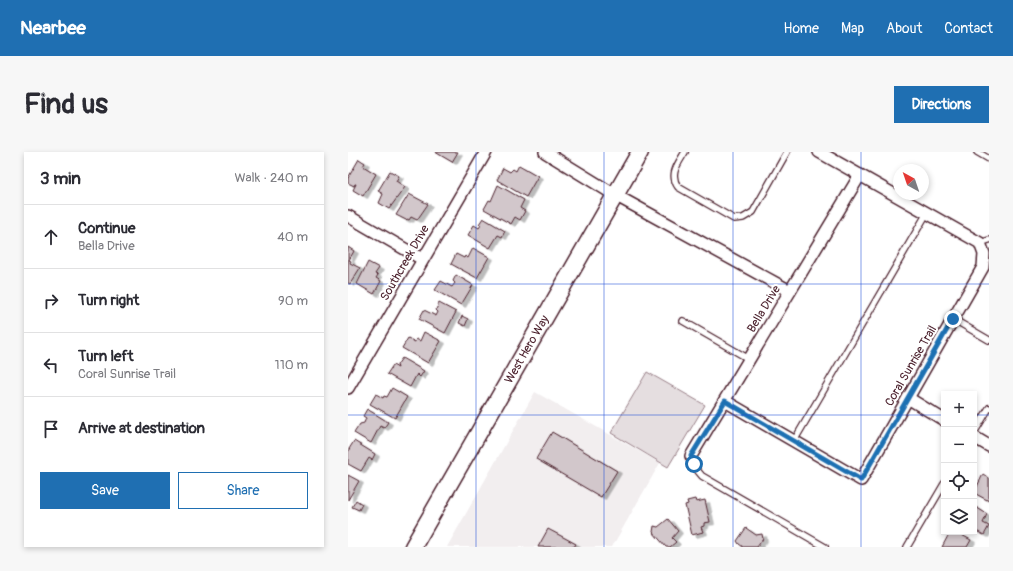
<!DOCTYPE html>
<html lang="en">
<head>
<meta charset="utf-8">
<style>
  :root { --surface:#fff; --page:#f7f7f7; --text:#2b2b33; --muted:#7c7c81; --line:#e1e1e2; --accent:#1f6fb2 }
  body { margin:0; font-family:Pangolin,sans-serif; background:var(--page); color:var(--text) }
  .controls { position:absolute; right:12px; bottom:12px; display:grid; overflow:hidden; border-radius:0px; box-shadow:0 2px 6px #0003 }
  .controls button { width:36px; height:36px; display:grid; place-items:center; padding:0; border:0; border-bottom:1px solid var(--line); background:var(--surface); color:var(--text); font:20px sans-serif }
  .compass { position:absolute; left:545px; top:12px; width:36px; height:36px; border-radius:50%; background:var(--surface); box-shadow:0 2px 6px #0003; rotate:320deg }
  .stop { position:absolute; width:12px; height:12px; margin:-9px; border:3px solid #1f6fb2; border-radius:50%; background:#fff }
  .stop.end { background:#1f6fb2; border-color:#fff; box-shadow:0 1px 4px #0008 }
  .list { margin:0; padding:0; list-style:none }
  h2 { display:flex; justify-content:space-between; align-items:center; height:52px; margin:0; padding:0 16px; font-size:17px }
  h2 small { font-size:13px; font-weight:400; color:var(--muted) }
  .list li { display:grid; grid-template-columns:26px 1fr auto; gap:12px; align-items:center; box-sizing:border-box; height:64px; padding:0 16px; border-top:1px solid var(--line) }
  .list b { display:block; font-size:15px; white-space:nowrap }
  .list p { margin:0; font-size:13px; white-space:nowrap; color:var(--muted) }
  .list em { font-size:13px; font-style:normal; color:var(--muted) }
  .actions { display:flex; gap:8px; padding:12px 16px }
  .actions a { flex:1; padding:9px 0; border:1px solid var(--accent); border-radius:0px; text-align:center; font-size:14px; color:var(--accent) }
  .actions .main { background:var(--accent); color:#fff }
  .icon { flex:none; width:22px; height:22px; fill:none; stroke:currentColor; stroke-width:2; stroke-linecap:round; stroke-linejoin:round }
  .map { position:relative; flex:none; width:641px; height:395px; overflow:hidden; border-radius:0px }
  header { display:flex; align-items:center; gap:24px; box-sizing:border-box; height:56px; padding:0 20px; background:var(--accent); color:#fff }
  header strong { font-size:19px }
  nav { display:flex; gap:22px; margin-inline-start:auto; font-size:14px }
  .intro { display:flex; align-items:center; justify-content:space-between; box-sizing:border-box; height:96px; padding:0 24px }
  h1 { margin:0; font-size:28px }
  .button { padding:10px 18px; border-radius:0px; background:var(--accent); color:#fff; font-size:14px; font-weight:700 }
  main { display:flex; gap:24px; padding:0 24px }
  aside { flex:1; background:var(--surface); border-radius:0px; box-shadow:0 2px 6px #0003 }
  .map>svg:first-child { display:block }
  .built { fill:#f2eeef }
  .green { fill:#e5dee0; stroke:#987e86 }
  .building { fill:#d2c7cb; stroke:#4a1f2b; filter:url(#shadow) }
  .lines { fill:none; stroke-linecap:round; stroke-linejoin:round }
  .service-casing { stroke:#4a1f2b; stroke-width:8 }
  .minor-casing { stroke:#4a1f2b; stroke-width:14 }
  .secondary-casing { stroke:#4a1f2b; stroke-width:19 }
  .service { stroke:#fff; stroke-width:5.5 }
  .minor { stroke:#fff; stroke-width:11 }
  .secondary { stroke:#fff; stroke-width:16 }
  .route { stroke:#1f6fb2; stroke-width:5 }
  .grid { fill:none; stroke:#1d4ed8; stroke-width:1; stroke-opacity:0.55 }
  .labels { text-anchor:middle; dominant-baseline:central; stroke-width:4; stroke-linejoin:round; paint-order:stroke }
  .street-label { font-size:12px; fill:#4a1f2b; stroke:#fff }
</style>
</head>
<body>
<header>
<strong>Nearbee</strong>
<nav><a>Home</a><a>Map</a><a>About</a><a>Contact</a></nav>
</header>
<div class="intro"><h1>Find us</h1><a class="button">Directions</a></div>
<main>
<aside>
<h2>3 min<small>Walk · 240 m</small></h2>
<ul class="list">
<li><svg class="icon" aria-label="ahead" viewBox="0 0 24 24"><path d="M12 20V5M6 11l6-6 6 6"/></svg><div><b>Continue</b><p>Bella Drive</p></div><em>40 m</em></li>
<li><svg class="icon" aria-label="right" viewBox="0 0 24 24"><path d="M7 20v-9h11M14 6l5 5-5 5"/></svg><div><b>Turn right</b></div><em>90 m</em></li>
<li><svg class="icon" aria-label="left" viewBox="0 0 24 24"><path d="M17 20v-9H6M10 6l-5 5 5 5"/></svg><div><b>Turn left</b><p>Coral Sunrise Trail</p></div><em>110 m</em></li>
<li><svg class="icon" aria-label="arrive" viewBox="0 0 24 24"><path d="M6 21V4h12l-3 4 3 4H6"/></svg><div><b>Arrive at destination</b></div></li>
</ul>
<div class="actions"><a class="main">Save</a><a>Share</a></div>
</aside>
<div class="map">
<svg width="641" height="395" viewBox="0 0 641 395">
  <defs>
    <filter id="shadow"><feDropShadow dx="4.5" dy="2.5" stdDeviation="0" flood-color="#0004"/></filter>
  </defs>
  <rect width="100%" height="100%" fill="#fff"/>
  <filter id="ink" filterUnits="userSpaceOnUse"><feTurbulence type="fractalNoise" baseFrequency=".025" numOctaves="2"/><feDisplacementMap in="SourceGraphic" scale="8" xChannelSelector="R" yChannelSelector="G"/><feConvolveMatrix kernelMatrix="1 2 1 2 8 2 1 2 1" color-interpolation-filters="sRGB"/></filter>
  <g filter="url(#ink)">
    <path class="built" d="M187,240L312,311L264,395H99Z"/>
    <path class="green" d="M299,220L357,253L320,315L263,281Z"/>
    <g class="building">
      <path d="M87,0H110L104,10Z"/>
      <path d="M11,7L17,11L15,14L28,22L15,44L5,38L8,32H7L6,34L0,31V26Z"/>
      <path d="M171,13L190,24L178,45L149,28L155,16L162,20L165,17L168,19Z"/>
      <path d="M42,19L51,24L48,29L57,35L41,57L31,51L35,42L30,39Z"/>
      <path d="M150,33L176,48L172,56L177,59L172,68L167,65L163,72L136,57L141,48L143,49Z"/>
      <path d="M61,42L80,52L69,68L63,65L61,68L59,67L58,68L48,63Z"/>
      <path d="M135,66L157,79L154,85L150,83L142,96L120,83L126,73L131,76L133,73L131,72Z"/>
      <path d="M0,95L6,99L1,108L3,109L2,111L12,116L2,132L0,131Z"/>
      <path d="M125,96L141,105L129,126L103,112L108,102L116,106L117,104L120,106Z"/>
      <path d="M20,110L31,116L27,122L30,123L28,126L33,129L26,142L9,132Z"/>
      <path d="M108,123L125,133L113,153L87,138L93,129L104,135L107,131L105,129Z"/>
      <path d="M91,151L108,160L97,181L71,167L76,158L88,164L90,160L88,158Z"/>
      <path d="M114,164L120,167L117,174L111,171Z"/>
      <path d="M76,180L93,189L80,211L54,196L60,186L67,190L68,187L72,189Z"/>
      <path d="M54,206L76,219L72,225L69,222L62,235L39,222L45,213L50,216L49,213Z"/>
      <path d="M44,236L59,245L47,266L22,252L28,242L35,246L36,244L39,245Z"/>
      <path d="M19,257L40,270L36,276L32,274L23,291L6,281L12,272L16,271L18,266L15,264Z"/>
      <path d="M204,280L269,319L253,345L188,307Z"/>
      <path d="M6,289L27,302L24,308L21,306L13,319L0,312V298H2L1,297Z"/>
      <path d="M635,322L641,326V349L626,341Z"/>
      <path d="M0,323L11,329L0,348Z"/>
      <path d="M347,347L348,350L357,348L362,370L356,371V374L353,375L355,380L344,383L337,353L340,352L339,349Z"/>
      <path d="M8,348L14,352L11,358L4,355Z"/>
      <path d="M626,354L639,362L635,371L641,374L636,383L626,378Z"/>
      <path d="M320,367L330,379L324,386L328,390L322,395H318L305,380L306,374L310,375Z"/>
      <path d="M398,376L408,383L414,382L415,387L409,395H395L391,392L389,389Z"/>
      <path d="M200,377L228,392L226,395H190Z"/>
      <path d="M602,380H608L623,388L619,395H594Z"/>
    </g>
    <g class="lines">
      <defs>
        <g id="service">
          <path d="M337,0C330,12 321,22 330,35L386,67L395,66L405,60L439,0"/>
          <path d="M629,0L641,7"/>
          <path d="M632,91L641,88"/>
          <path d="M605,167L641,188"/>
          <path d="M335,169L401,207"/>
          <path d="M626,281L641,256"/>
          <path d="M446,289L579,61"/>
          <path d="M343,304L349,318L354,324L477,395"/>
          <path d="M559,395L596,332"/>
        </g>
        <g id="minor">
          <path d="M197,0L267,43L442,139"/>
          <path d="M0,64L74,107"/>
          <path d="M0,236L138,0"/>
          <path d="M560,246L596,268"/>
          <path d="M377,249L513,328L635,115L636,102L632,91L471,0"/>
          <path d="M626,285L641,294"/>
          <path d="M343,304L512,23"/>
        </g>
        <g id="secondary">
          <path id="s1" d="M65,395L292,0"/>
        </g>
      </defs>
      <use href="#service" class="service-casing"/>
      <use href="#minor" class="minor-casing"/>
      <use href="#secondary" class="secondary-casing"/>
      <use href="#service" class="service"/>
      <use href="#minor" class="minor"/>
      <use href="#secondary" class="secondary"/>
    </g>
  </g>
  <g class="lines" filter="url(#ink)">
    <path class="route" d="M346,312L343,304L377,249L513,328L605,167"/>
  </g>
  <path class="grid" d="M128,0V395M256,0V395M385,0V395M513,0V395M0,132H641M0,263H596M626,263H641"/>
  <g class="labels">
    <g class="street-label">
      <text transform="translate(57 111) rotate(-60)">Southcreek Drive</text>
      <text transform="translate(416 157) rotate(-59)">Bella Drive</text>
      <text stroke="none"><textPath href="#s1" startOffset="228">West Hero Way</textPath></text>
      <text transform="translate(563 214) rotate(-60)">Coral Sunrise Trail</text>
    </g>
  </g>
</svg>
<div class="controls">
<button>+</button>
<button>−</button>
<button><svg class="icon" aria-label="locate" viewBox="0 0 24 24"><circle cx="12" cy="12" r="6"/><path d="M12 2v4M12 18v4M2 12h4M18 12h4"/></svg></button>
<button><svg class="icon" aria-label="layers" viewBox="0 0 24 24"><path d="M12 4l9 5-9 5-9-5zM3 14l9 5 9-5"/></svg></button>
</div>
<svg class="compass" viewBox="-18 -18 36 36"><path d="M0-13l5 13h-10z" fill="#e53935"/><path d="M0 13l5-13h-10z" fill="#7c7c81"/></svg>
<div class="stop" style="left:346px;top:312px"></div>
<div class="stop end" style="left:605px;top:167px"></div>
</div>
</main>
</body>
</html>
